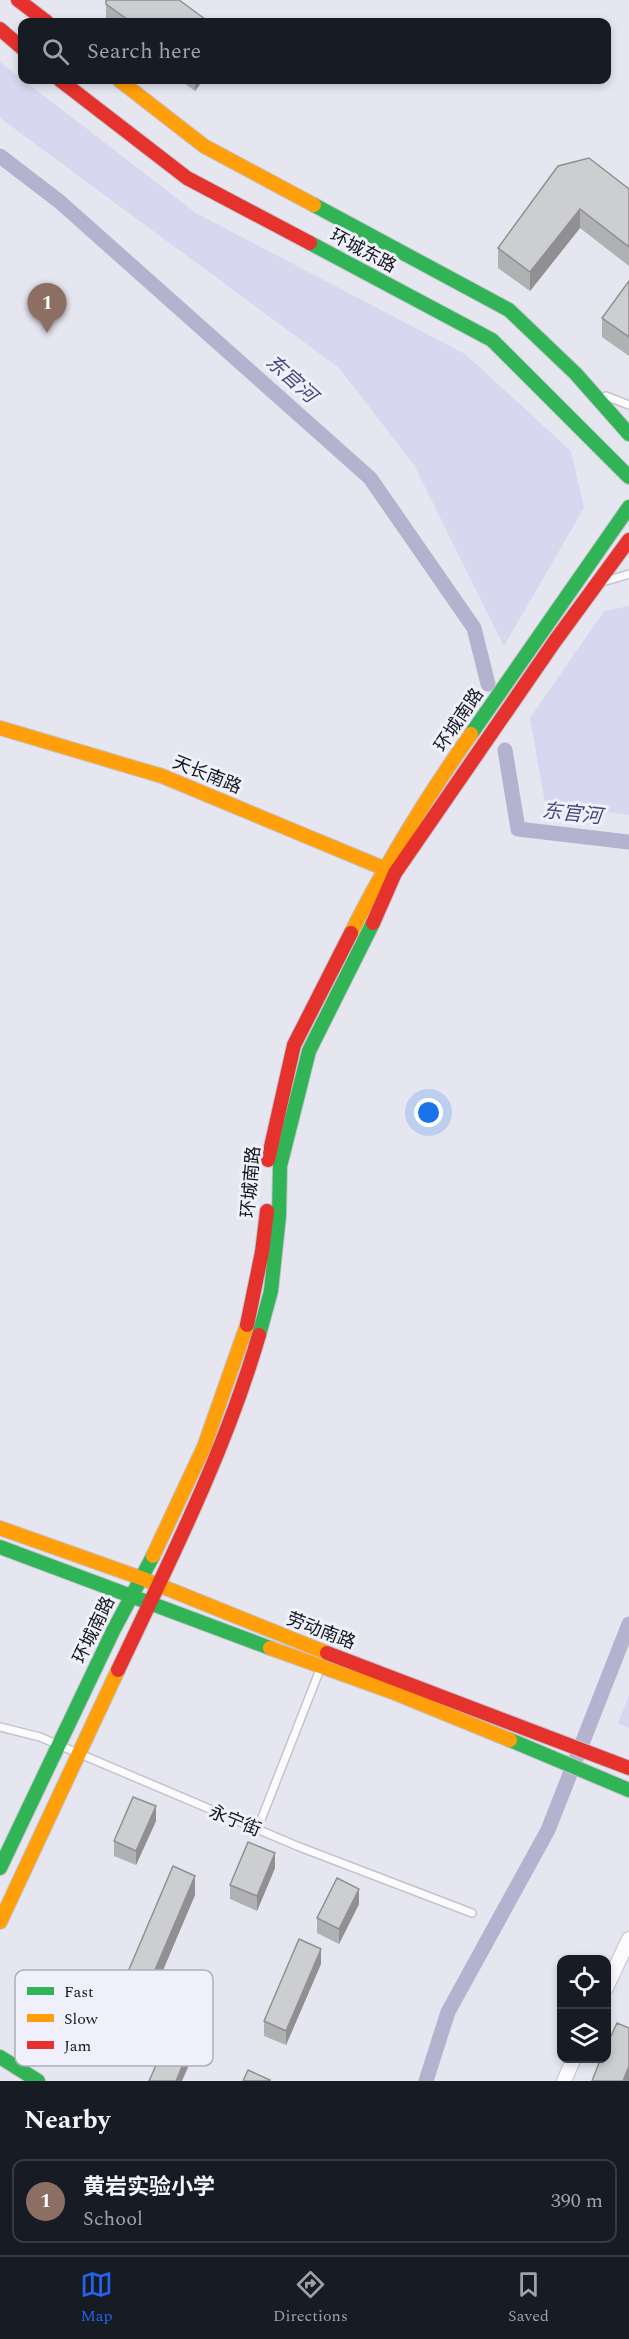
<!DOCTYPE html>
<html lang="en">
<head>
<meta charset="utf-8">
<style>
  :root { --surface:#171b24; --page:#242831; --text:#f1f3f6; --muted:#9ea1a6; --line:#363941; --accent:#2563eb }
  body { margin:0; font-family:Spectral,"Noto Sans SC",serif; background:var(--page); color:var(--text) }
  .controls { position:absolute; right:18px; bottom:18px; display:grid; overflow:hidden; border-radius:12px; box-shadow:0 3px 9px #0003 }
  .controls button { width:54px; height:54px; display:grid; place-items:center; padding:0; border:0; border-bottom:2px solid var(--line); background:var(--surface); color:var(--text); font:30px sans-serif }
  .you { position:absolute; left:429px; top:1113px; width:21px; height:21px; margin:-15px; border:4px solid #fff; border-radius:50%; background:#1a73e8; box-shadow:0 0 0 9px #1a73e833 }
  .badge { display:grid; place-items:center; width:39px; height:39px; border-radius:50%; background:var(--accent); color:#fff; font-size:20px; font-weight:700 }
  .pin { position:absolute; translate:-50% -50px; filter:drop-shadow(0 2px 3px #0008) }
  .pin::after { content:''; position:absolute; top:32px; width:21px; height:18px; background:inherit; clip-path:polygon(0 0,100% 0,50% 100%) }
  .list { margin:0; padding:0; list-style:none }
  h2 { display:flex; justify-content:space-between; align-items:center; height:78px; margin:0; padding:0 24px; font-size:26px }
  h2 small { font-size:20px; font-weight:400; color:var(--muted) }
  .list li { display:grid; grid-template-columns:39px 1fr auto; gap:18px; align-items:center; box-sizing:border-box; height:84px; margin:0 12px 12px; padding:0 12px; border:2px solid var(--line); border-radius:12px }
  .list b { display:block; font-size:22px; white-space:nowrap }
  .list p { margin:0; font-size:20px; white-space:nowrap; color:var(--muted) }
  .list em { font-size:20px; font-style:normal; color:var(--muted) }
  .icon { flex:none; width:33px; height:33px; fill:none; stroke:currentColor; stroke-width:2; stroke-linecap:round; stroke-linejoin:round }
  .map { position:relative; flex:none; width:629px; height:2081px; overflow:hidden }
  .search { position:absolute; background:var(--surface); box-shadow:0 3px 9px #0003; left:18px; right:18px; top:18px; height:66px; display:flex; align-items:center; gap:15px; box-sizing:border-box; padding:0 21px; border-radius:12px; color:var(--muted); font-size:22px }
  .sheet { height:174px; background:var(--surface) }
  nav { display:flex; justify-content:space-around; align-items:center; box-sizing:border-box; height:84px; border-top:2px solid var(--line); background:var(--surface); font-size:16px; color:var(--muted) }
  nav a { display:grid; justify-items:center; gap:3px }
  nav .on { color:var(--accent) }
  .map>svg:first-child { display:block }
  .green { fill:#d8d7ef }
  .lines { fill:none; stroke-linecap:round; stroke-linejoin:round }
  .canal { stroke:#b4b2ce; stroke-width:15 }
  .lane-casing { stroke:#c4c3cd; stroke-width:10 }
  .street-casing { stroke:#c4c3cd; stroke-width:16 }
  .fast-casing { stroke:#c4c3cd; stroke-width:16 }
  .slow-casing { stroke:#c4c3cd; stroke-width:16 }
  .jam-casing { stroke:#c4c3cd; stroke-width:16 }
  .lane { stroke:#fbfbfd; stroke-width:7 }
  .street { stroke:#fbfbfd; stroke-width:14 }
  .fast { stroke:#30b455; stroke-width:14 }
  .slow { stroke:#ff9f0a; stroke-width:14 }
  .jam { stroke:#e5322d; stroke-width:14 }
  .wall { fill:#b0b1b3 }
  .shaded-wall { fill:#909092 }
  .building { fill:#cdced0; stroke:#909092; stroke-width:1.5 }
  .labels { text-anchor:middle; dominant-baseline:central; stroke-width:6; stroke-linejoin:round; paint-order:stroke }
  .street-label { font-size:18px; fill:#15151c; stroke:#f0f0fc }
  .water-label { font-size:20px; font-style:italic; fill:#4c4778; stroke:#f0f0fc }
  .key { fill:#f0f0fc; stroke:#aeaeb9; stroke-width:1.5 }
  .key-label { font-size:16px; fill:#15151c }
</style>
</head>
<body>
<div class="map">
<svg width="629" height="2081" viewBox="0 0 629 2081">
  <rect width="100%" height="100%" fill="#e6e6f1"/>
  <g class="green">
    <path d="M0,62L196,213L465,354L571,451L584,508L504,646L414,465L339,368L0,118Z"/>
    <path d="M629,606V815L545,803L530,718L604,611Z"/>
    <path d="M629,1695V1728L618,1723Z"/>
  </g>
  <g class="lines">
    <g class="canal">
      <path d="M0,156L60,202L370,478L474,628L488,684"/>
      <path d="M505,750L518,829L629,842"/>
      <path d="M426,2081L448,2012L548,1830L629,1624"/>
    </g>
    <defs>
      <g id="lane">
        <path d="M606,396L629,405"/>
        <path d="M606,581L629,574"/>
        <path d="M0,1727L40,1737L297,1846L472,1913"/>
        <path d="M257,1830L321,1667"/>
      </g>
      <g id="street">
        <path d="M606,1988L629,1939"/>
        <path d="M564,2081L574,2058"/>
      </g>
      <g id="fast">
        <path d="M314,205L509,310L576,374L629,434"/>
        <path d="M310,243L492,340L629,477"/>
        <path d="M471,734L629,507"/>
        <path d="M259,1335L271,1291L279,1216L280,1166L309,1051L373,923"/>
        <path d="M0,1547L270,1648"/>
        <path d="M510,1740L629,1790"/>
        <path d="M0,1868L113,1631L153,1556"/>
        <path d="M0,2057L38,2081"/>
      </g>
      <g id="slow">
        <path d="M119,80L204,146L314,205"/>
        <path d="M0,728L162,776L395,873"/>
        <path d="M351,933C386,863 426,798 471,734"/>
        <path d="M0,1528L141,1578L327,1653"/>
        <path d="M153,1556L204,1447L247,1325"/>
        <path d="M270,1648L395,1693L510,1740"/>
        <path d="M0,1922L118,1670"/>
      </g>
      <g id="jam">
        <path d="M18,0L47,22"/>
        <path d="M0,29L22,48"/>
        <path d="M60,80L187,178L310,243"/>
        <path d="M373,923L395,873L555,641L629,540"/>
        <path d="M268,1160L294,1045L351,933"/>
        <path d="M247,1325L262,1252L267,1211"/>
        <path d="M327,1653L629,1768"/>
        <path d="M118,1670C170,1560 225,1452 259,1335"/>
      </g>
    </defs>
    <use href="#lane" class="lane-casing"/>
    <use href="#street" class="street-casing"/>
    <use href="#fast" class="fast-casing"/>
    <use href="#slow" class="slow-casing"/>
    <use href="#jam" class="jam-casing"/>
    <use href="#lane" class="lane"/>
    <use href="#street" class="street"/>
    <use href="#fast" class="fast"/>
    <use href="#slow" class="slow"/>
    <use href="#jam" class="jam"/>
  </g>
  <g class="wall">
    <path d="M106,0L209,22H106Z"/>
    <path d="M180,80H203L195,91Z"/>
    <path d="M589,158L629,189V266L580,228L530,291L498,268V248Z"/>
    <path d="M629,281V356L602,337V318Z"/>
    <path d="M156,1821L136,1865L114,1856V1841Z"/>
    <path d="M275,1868L257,1911L230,1899V1885Z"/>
    <path d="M195,1895L135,2036L113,2026V2007Z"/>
    <path d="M359,1904L339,1944L317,1933V1918Z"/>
    <path d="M321,1964L286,2045L264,2036V2021Z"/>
  </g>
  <g class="shaded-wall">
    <path d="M195,80H203L195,91Z"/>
    <path d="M580,209V228L530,291V272Z"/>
    <path d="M156,1806V1821L136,1865V1851Z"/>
    <path d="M275,1853V1868L257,1911V1896Z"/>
    <path d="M195,1876V1895L135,2036V2017Z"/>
    <path d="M359,1889V1904L339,1944V1929Z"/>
    <path d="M321,1949V1964L286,2045V2031Z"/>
    <path d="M189,2050V2065L182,2081H176Z"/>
    <path d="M629,2066V2081H623Z"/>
  </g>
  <g class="building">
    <path d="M106,0H179L209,22H131L106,4Z"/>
    <path d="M589,158L629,189V247L580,209L530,272L498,248L558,166Z"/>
    <path d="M629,281V337L602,318Z"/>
    <path d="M133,1797L156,1806L136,1851L114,1841Z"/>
    <path d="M248,1842L275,1853L257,1896L230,1885Z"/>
    <path d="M173,1866L195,1876L135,2017L113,2007Z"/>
    <path d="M337,1878L359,1889L339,1929L317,1918Z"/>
    <path d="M299,1939L321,1949L286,2031L264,2021Z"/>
    <path d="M617,2023L629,2028V2066L623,2081H592L601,2058H606V2047Z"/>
    <path d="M167,2041L189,2050L176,2081H149Z"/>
    <path d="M248,2070L270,2080V2081H243Z"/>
  </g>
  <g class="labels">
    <g class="street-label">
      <text transform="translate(363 251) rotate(28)">环城东路</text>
      <text transform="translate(459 720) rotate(-56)">环城南路</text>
      <text transform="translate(207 775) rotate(22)">天长南路</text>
      <text transform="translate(251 1182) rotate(-85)">环城南路</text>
      <text transform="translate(94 1630) rotate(-64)">环城南路</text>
      <text transform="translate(321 1631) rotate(21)">劳动南路</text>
      <text transform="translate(235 1821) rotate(22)">永宁街</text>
    </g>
    <g class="water-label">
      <text transform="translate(291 379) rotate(42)">东官河</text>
      <text transform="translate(572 814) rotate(6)">东官河</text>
    </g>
  </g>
  <rect x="15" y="1970" width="198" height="96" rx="9" class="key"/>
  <rect x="27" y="1987" width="27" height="8" fill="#30b455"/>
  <rect x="27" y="2014" width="27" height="8" fill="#ff9f0a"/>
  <rect x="27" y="2041" width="27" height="8" fill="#e5322d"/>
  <g class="key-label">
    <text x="64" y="1997">Fast</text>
    <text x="64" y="2024">Slow</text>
    <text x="64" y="2051">Jam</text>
  </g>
</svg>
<div class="controls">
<button><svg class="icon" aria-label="locate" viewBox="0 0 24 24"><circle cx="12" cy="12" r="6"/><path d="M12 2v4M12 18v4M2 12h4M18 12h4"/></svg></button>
<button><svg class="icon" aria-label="layers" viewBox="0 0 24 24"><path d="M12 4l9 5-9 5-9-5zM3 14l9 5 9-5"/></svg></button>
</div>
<div class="you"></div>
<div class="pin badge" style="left:47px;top:333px;background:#8d6e63">1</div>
<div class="search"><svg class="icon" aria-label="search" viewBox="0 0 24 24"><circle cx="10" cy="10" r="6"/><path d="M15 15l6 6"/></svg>Search here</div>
</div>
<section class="sheet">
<h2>Nearby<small></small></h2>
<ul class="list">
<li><span class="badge" style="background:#8d6e63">1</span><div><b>黄岩实验小学</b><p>School</p></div><em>390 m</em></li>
</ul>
</section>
<nav>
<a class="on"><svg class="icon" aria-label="map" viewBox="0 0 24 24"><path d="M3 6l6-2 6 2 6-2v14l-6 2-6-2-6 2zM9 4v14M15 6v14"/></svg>Map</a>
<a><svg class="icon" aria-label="directions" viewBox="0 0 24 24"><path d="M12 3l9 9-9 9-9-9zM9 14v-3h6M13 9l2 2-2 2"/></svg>Directions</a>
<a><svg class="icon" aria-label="saved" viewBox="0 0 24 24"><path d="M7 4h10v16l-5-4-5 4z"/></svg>Saved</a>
</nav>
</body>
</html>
